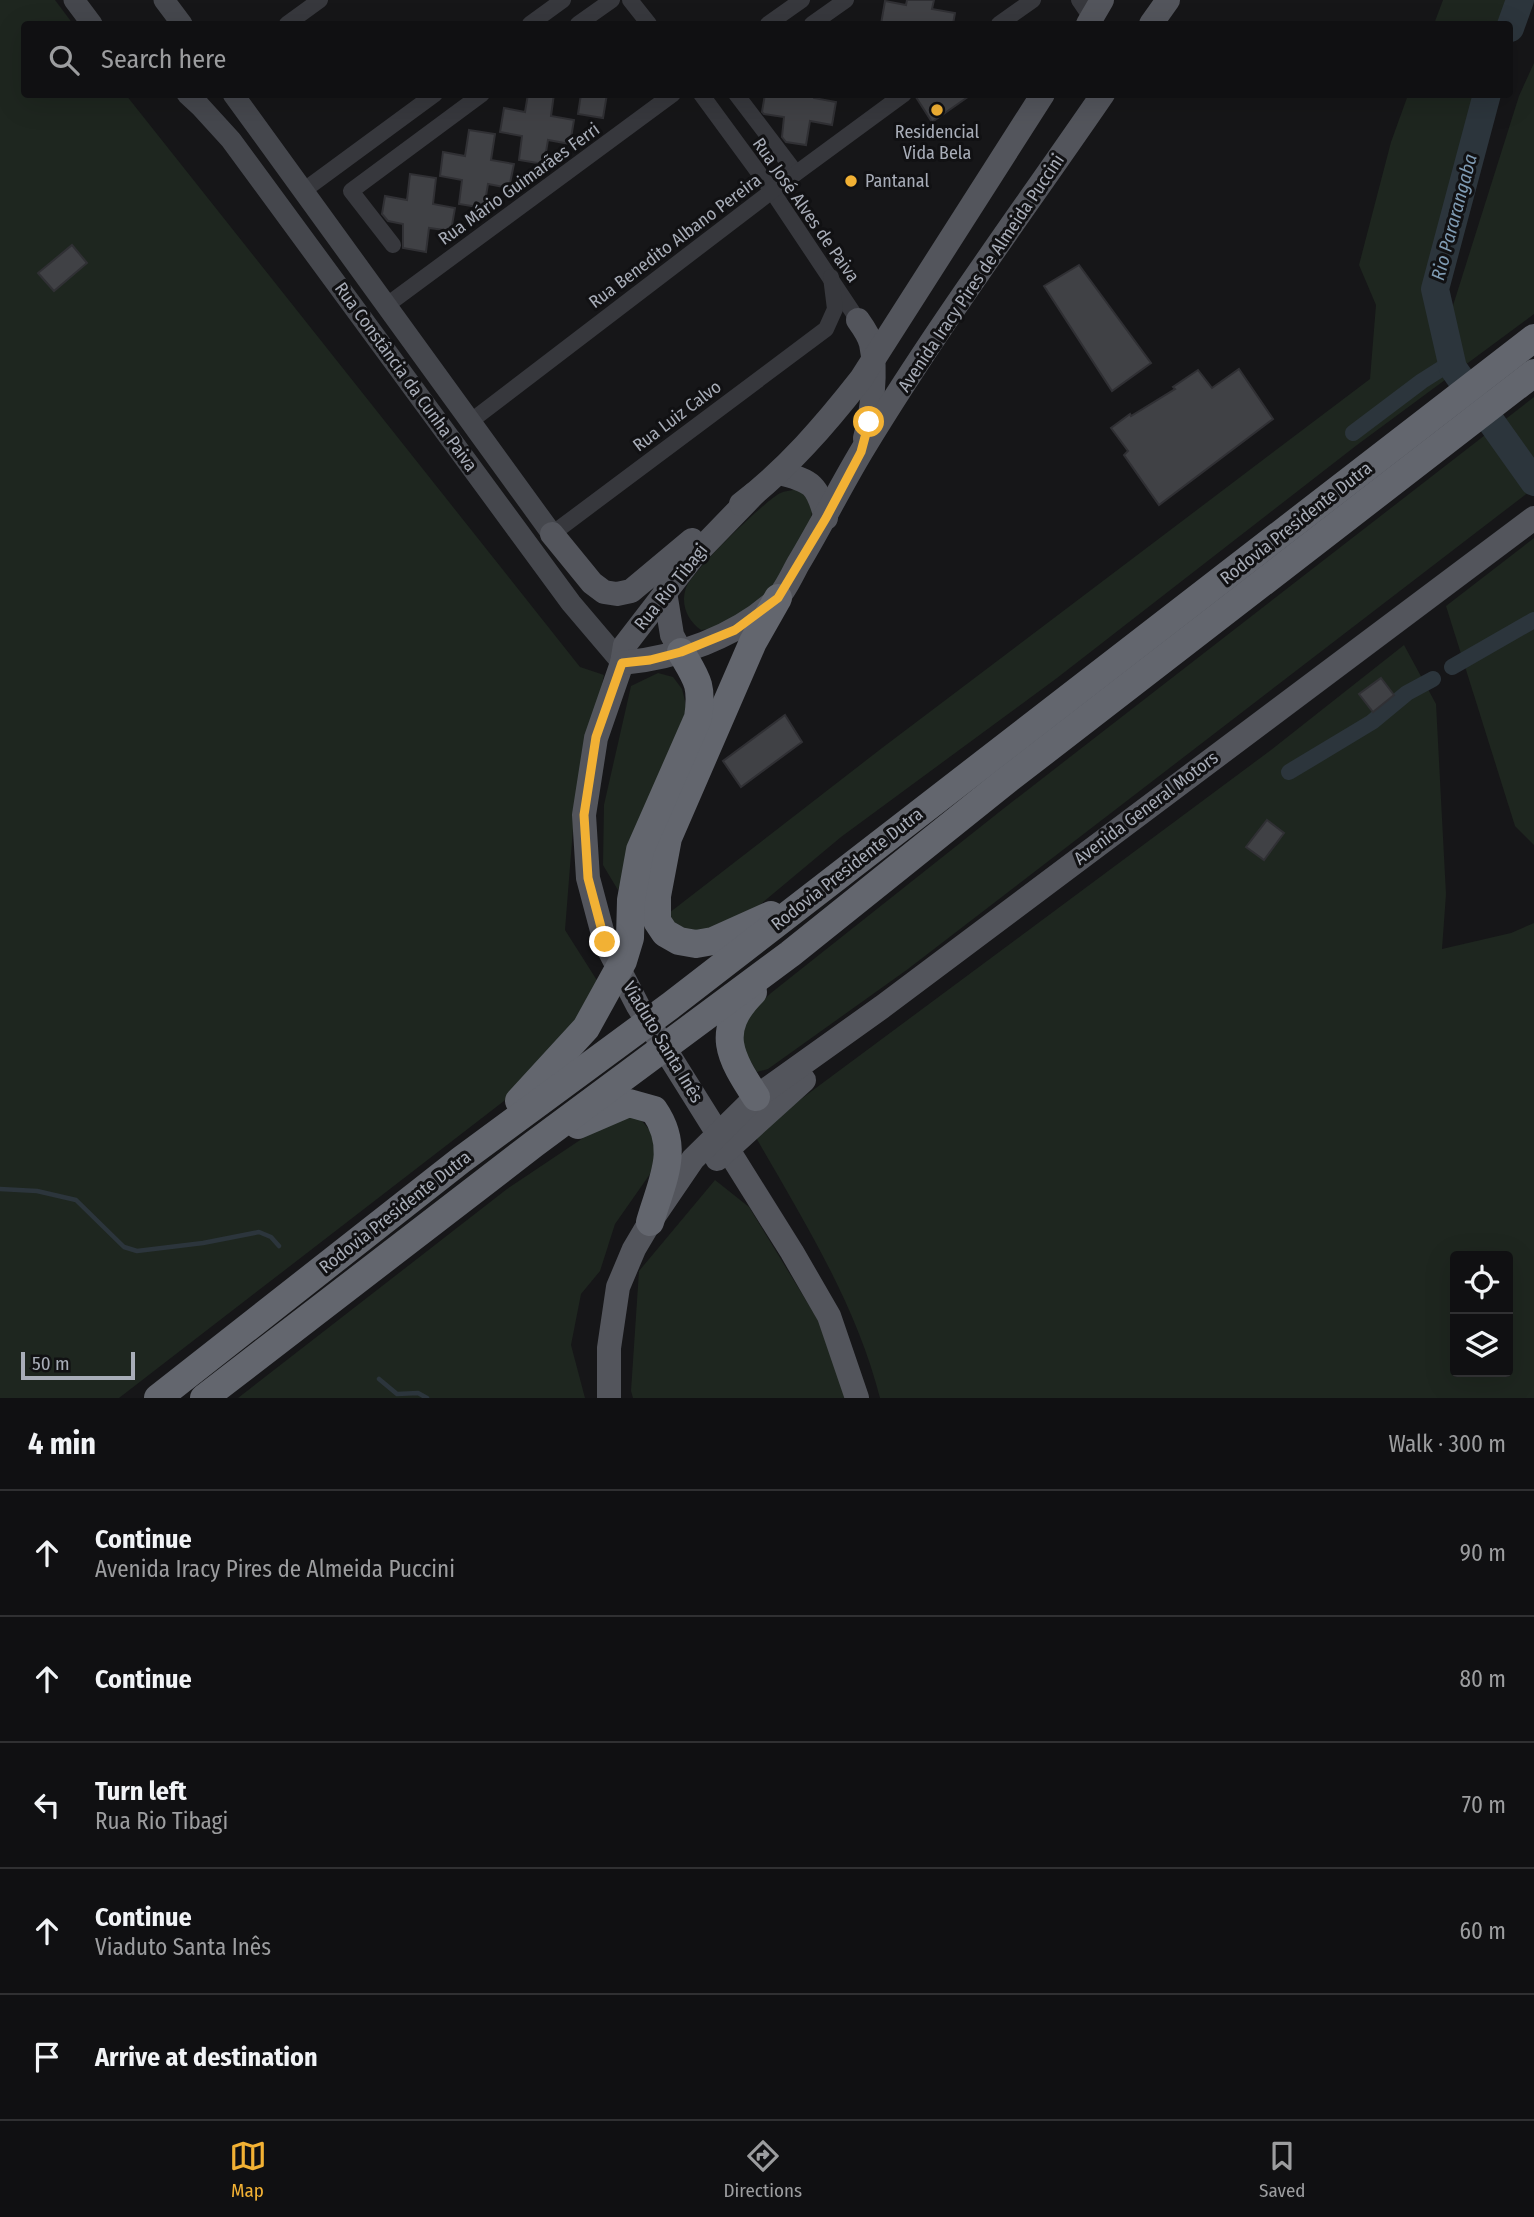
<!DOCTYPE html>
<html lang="en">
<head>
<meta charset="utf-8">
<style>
  :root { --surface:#101012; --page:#1e1e20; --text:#f1f3f6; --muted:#9c9d9f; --line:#303032; --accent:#f2b134 }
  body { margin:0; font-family:"Fira Sans Condensed",sans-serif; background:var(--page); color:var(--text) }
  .controls { position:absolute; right:21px; bottom:21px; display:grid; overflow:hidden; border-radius:7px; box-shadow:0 7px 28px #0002 }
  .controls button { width:63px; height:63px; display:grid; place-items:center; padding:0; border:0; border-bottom:2px solid var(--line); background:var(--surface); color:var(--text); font:35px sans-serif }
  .scale { position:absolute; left:21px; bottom:18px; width:114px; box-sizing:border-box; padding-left:7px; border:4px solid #a8adb8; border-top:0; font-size:19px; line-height:24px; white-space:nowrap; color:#a8adb8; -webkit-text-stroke:5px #111113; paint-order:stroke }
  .stop { position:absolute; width:21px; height:21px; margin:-16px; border:5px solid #f2b134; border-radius:50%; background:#fff }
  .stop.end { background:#f2b134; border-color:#fff; box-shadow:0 2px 7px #0008 }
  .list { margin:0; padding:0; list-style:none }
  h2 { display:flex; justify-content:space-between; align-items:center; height:91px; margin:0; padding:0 28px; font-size:30px }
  h2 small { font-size:23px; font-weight:400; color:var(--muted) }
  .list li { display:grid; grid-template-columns:46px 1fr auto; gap:21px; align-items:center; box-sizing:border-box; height:126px; padding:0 28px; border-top:2px solid var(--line) }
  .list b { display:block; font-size:26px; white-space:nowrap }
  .list p { margin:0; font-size:23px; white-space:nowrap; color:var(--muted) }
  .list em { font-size:23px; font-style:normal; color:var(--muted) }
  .icon { flex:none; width:38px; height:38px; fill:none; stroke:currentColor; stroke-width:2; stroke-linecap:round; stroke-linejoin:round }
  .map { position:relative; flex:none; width:1534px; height:1398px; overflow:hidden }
  .search { position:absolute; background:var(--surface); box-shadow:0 7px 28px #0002; left:21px; right:21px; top:21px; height:77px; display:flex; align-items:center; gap:18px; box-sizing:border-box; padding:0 24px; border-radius:7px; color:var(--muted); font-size:26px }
  .sheet { height:721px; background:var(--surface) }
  nav { display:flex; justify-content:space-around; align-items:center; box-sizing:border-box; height:98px; border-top:2px solid var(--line); background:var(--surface); font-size:19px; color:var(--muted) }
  nav a { display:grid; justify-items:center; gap:4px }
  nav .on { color:var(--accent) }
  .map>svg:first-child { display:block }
  .green { fill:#1e261f; fill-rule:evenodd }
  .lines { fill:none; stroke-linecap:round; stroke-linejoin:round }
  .stream { stroke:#2c353c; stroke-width:4.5 }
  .canal { stroke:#2c353c; stroke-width:16 }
  .river { stroke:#2c353c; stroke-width:28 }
  .building { fill:#404145; stroke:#303034; stroke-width:2 }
  .street { stroke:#37383d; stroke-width:16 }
  .secondary { stroke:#45474d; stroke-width:21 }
  .primary { stroke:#53555c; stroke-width:24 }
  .highway { stroke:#63666e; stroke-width:28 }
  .route { stroke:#f2b134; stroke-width:9 }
  .poi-dot { fill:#f2b134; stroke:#111113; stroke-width:2.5 }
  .labels { text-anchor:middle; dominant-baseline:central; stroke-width:6; stroke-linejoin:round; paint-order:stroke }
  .poi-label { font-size:18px; fill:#a8adb8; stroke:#111113 }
  .street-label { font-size:18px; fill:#a8adb8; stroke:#111113 }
  .water-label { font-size:19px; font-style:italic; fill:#7f9bb3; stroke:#111113 }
</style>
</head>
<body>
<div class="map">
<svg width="1534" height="1398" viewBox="0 0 1534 1398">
  <rect width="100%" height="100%" fill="#161618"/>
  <g class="green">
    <path d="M0,0H55L73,24H24V94L126,95L580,667L604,675L574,816L565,930L598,982L576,1027L504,1101L119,1398H0Z"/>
    <path d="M1443,0H1520L1510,28V24H1434Z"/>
    <path d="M1534,63V314L1357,445L1057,678L841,837L749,914L713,934L684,933L674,923L669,913L882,748L1370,379L1376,305L1359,265L1391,142L1408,95H1487L1435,289L1445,331L1519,96Z"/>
    <path d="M1534,397V488L908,969L768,1069L757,1072L734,1034L740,1021L771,993L1003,809Z"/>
    <path d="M797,489L806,496L813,508L810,521L775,585L758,601L718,628L701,630C688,621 680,605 686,588C691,572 760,506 777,495C782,491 790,491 797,489Z"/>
    <path d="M1534,538V845L1515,826L1446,606Z"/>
    <path d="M1404,645L1436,704L1446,894L1442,949L1511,933L1534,923V1398H880C856,1303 802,1218 754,1134L1271,750ZM1455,1256H1508V1372H1455Z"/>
    <path d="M658,673L673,677L682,689L687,709L641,818L618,890L603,865L604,805L631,686Z"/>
    <path d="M625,1115L641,1120L653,1134L656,1153L650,1174L615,1224L600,1271L581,1294L571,1345L585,1398H238L507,1189L607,1122Z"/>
    <path d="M715,1180L749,1207L818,1320L846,1398H633L631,1391L639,1271Z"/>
  </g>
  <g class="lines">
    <g class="stream">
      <path d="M0,1189L37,1191L76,1200L124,1247L137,1251L203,1243L259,1232L271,1237L279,1246"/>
      <path d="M379,1379L397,1394L418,1393L427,1398"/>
    </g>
    <g class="canal">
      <path d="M1353,433L1422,381L1452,362"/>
      <path d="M1452,667L1534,620"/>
      <path d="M1289,772L1372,722L1407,693L1433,679"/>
    </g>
    <g class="river">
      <path d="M1510,28L1520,0"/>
      <path d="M1487,94L1435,289L1453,368L1534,482"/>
    </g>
  </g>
  <g class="building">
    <path d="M907,0H934L932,9L955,13L953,24H881L885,1L906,5Z"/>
    <path d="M528,94H554L551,116L574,120L570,144L548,140L544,164L519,160L522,136L500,132L504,108L525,112Z"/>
    <path d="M581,94H607L603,118L578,114Z"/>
    <path d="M765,94H814V98L836,102L832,125L810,121L806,145L786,142L782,137L784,117L764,114L762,112Z"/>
    <path d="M914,94H972L932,122Z"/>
    <path d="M469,130L495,134L491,160L514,164L509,188L488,184L484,208L459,204L462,180L440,176L443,152L465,156Z"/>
    <path d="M410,174L436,178L433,204L455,208L451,231L429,228L426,252L403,248V224L388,221L382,214L385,196L407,200Z"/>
    <path d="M72,245L87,263L54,291L38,273Z"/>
    <path d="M1079,265L1151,363L1112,391L1044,286Z"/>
    <path d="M1239,369L1273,419L1159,505L1124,455L1128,451L1111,428L1130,414L1131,416L1175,389L1173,387L1198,370L1212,388Z"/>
    <path d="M1381,678L1394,695L1373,712L1359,694Z"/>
    <path d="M785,715L802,742L741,787L723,761Z"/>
    <path d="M1267,820L1284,833L1264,860L1246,847Z"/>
  </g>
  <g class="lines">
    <g class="street">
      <path d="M630,0L649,24"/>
      <path d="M1079,0L1092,19"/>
      <path d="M287,24L320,0"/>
      <path d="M530,24L563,0"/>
      <path d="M578,24L612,0"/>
      <path d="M768,24L802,0"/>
      <path d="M812,24L846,0"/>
      <path d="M999,24L1033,0"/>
      <path d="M701,94L772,191L858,320L866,326"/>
      <path d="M736,94L796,173"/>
      <path d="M303,191L435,94"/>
      <path d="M393,245L351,191L482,94"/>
      <path d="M387,305L673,94"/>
      <path d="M471,421L772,191L904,94"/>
      <path d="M552,534L826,329L835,309L831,277"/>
    </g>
    <g class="secondary">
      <path d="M74,0L92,24"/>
      <path d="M164,0L182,24"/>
      <path d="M187,94L200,106L231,140L571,603L622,663"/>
      <path d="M233,94L552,534"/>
    </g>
    <g class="primary">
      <path d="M1088,24L1102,0"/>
      <path d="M1151,24L1168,0"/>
      <path d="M858,320C863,327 869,335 871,344C877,371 872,412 865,438"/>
      <path d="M779,473C813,481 817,485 826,518"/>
      <path d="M754,494L692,558L625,645L622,663L596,738L584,815L588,878L605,942L638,1006L792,1252L829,1316L857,1398"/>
      <path d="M741,504C787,469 825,425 861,379L1043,94"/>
      <path d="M552,534L592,583L604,592L617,594L631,591L692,540"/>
      <path d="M665,592L672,635L681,652"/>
      <path d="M622,663C677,658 735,637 776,600C785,591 792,575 798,564C821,526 840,487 863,449C937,327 1022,212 1103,94"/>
      <path d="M717,1159L804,1080"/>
      <path d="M609,1398V1348L618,1287L634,1249L650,1222L693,1159L756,1097L882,1007L1534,518"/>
    </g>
    <g class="highway">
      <path d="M771,915L713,941L696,944L679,941L665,933L657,921V896L668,838L753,642L778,598"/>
      <path d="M753,992C714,1031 730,1057 756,1097"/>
      <path d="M519,1101L586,1028L623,961L630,938L631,900L640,850L698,718C703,685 697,679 681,652"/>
      <path d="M578,1125L629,1103L654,1110C681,1149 662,1180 650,1222"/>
      <path d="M158,1398L461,1160L670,1006L1534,338"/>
      <path d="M204,1398L534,1144L790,954L1002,784L1534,373"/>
    </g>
  </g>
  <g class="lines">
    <path class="route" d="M605,942L588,878L584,815L596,737L622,663L650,660L681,652L735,630L778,598L826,518L861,452L869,422"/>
  </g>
  <g class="poi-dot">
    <circle cx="937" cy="110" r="7"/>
    <circle cx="851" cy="181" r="7"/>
  </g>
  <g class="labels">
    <g class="poi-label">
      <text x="937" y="132">Residencial<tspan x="937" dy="21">Vida Bela</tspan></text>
      <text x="865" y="181" text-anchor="start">Pantanal</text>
    </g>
    <g class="street-label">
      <text transform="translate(519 184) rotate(-36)">Rua Mário Guimarães Ferri</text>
      <text transform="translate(806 210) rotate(55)">Rua José Alves de Paiva</text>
      <text transform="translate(675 241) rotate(-37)">Rua Benedito Albano Pereira</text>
      <text transform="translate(981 273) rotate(-56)">Avenida Iracy Pires de Almeida Puccini</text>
      <text transform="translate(406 377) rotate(54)">Rua Constância da Cunha Paiva</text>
      <text transform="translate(677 416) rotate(-37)">Rua Luiz Calvo</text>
      <text transform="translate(1296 523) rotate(-38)">Rodovia Presidente Dutra</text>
      <text transform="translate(671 587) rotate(-51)">Rua Rio Tibagi</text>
      <text transform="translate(1146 808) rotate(-37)">Avenida General Motors</text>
      <text transform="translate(847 869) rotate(-38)">Rodovia Presidente Dutra</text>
      <text transform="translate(663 1042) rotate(59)">Viaduto Santa Inês</text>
      <text transform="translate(395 1212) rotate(-38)">Rodovia Presidente Dutra</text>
    </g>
    <g class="water-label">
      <text transform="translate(1454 217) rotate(-75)">Rio Pararangaba</text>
    </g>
  </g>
</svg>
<div class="controls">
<button><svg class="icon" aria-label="locate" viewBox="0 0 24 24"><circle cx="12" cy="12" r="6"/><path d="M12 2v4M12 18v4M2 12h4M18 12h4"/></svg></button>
<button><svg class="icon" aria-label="layers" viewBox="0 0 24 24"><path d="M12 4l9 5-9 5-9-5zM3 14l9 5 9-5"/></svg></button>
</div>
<div class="scale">50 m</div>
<div class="stop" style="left:869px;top:422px"></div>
<div class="stop end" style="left:605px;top:942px"></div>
<div class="search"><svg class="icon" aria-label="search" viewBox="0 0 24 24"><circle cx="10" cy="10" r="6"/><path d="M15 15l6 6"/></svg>Search here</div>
</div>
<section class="sheet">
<h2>4 min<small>Walk · 300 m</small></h2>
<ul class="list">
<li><svg class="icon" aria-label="ahead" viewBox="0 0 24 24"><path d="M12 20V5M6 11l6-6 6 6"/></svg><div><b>Continue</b><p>Avenida Iracy Pires de Almeida Puccini</p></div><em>90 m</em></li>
<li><svg class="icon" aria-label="ahead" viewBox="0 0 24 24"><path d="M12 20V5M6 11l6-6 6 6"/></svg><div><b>Continue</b></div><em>80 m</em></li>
<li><svg class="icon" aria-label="left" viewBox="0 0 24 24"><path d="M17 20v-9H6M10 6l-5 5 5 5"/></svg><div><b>Turn left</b><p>Rua Rio Tibagi</p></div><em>70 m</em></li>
<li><svg class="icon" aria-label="ahead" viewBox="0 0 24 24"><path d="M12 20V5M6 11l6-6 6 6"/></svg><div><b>Continue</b><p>Viaduto Santa Inês</p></div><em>60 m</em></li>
<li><svg class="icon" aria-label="arrive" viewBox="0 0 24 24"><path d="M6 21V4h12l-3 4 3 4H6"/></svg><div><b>Arrive at destination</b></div></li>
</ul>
</section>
<nav>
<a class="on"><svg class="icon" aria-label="map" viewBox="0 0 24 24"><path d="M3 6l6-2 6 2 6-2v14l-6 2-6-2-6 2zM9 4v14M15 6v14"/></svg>Map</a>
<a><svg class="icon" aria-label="directions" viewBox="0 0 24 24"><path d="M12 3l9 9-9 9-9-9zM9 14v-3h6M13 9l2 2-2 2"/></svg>Directions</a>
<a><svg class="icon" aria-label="saved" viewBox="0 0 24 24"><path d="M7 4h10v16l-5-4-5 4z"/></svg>Saved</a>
</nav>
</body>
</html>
